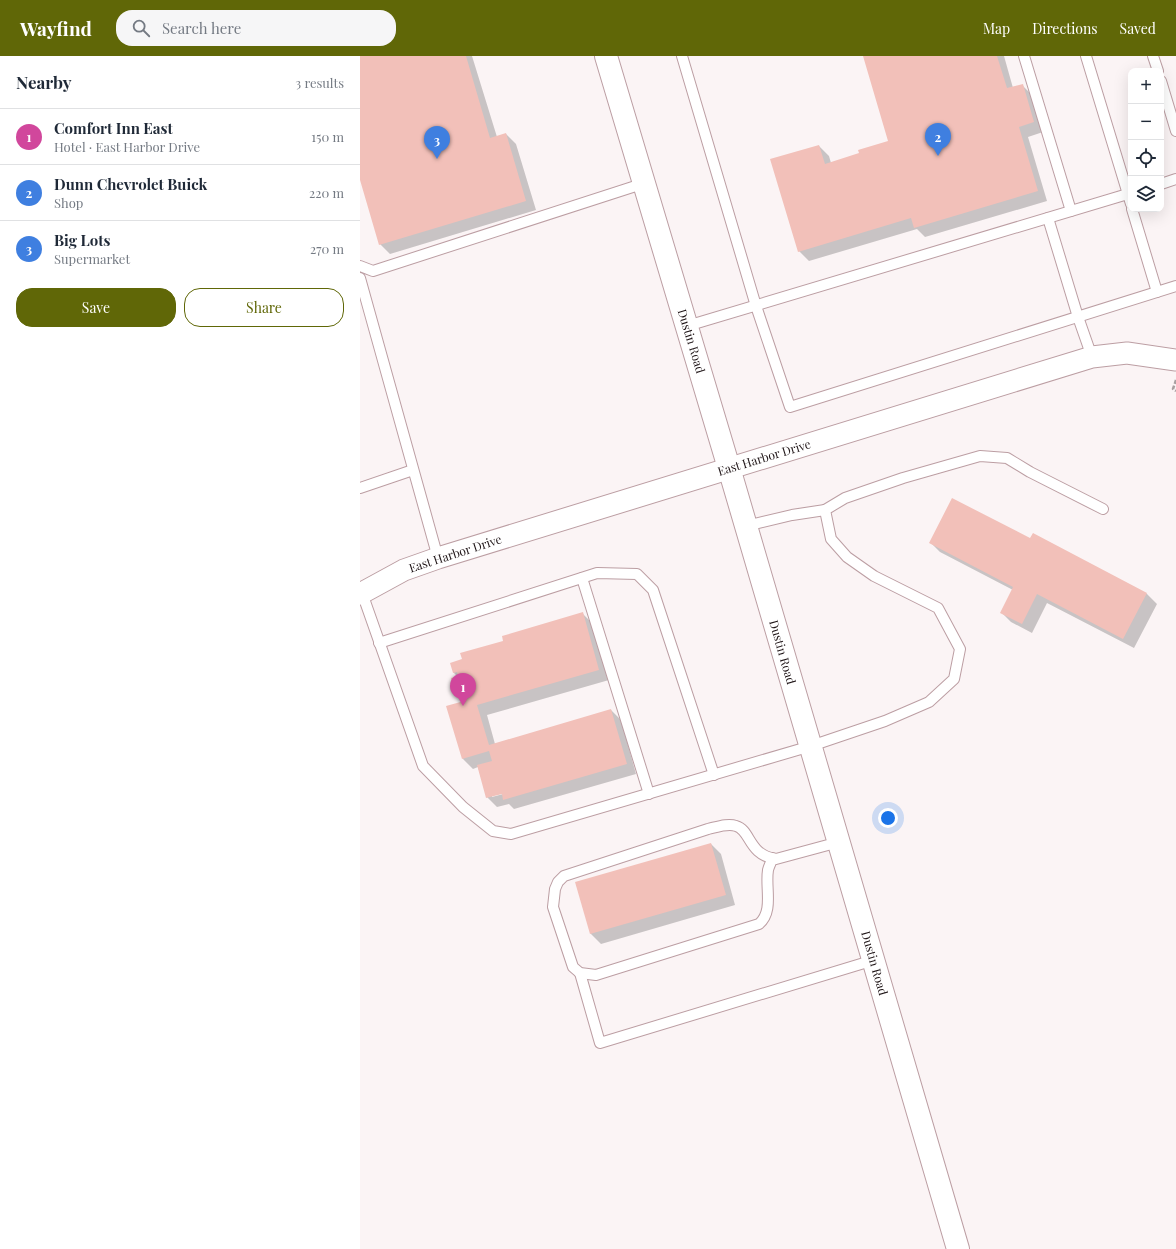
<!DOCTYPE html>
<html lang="en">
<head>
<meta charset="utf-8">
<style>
  :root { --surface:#fff; --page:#f6f6f7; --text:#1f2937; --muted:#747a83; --line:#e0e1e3; --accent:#606707 }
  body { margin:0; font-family:"Playfair Display",serif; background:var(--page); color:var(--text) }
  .controls { position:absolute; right:12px; top:12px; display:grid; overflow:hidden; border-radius:8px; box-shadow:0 4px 16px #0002 }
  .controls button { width:36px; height:36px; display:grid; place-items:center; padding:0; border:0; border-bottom:1px solid var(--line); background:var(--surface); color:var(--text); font:20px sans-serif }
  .you { position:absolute; left:528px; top:762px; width:14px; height:14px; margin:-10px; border:3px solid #fff; border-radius:50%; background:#1a73e8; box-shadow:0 0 0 6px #1a73e833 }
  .badge { display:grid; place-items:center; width:26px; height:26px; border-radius:50%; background:var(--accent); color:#fff; font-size:13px; font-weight:700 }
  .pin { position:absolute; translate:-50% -33px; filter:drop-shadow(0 1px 2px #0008) }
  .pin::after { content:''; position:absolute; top:21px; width:14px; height:12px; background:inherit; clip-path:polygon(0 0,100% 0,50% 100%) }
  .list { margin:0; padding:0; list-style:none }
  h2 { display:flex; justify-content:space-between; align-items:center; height:52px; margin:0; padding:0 16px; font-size:17px }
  h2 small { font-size:13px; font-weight:400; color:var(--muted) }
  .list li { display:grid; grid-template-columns:26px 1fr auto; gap:12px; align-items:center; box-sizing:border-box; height:56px; padding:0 16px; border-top:1px solid var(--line) }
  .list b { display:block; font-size:15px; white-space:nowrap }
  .list p { margin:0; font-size:13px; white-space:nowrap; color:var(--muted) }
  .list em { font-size:13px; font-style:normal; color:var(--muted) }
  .actions { display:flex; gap:8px; padding:12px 16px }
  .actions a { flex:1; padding:9px 0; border:1px solid var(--accent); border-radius:16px; text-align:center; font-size:14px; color:var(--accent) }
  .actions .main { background:var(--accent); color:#fff }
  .icon { flex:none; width:22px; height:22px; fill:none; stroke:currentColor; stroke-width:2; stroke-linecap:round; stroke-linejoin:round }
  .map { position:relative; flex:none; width:816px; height:1193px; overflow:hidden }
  header { display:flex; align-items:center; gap:24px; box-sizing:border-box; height:56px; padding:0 20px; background:var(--accent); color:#fff }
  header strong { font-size:19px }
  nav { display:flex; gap:22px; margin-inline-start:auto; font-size:14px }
  .search { width:280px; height:36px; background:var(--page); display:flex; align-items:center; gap:10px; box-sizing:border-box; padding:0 14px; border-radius:16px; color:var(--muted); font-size:15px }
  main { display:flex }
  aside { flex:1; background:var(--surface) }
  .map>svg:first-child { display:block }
  .shadow { fill:#0003; fill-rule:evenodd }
  .building { fill:#f2c0b9 }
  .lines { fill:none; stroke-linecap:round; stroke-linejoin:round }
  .lane-casing { stroke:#bc9ea3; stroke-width:12 }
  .street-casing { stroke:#bc9ea3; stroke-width:23 }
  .secondary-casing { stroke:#bc9ea3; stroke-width:24 }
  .path { stroke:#a79fa0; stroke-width:2.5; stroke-dasharray:4 2; stroke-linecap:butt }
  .lane { stroke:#fff; stroke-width:10 }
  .street { stroke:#fff; stroke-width:21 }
  .secondary { stroke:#fff; stroke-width:22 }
  .labels { text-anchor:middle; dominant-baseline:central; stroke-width:3.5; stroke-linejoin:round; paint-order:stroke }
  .street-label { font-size:12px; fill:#1e1416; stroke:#fff }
</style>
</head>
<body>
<header>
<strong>Wayfind</strong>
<div class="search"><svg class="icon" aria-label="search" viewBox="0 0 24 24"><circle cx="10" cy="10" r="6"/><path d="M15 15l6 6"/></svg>Search here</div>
<nav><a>Map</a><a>Directions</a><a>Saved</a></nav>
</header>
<main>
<aside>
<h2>Nearby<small>3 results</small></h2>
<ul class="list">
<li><span class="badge" style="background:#d1479c">1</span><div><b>Comfort Inn East</b><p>Hotel · East Harbor Drive</p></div><em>150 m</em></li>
<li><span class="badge" style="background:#3f7fe0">2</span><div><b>Dunn Chevrolet Buick</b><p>Shop</p></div><em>220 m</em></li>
<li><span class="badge" style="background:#3f7fe0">3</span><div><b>Big Lots</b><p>Supermarket</p></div><em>270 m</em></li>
</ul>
<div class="actions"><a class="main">Save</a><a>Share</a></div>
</aside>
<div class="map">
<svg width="816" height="1193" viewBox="0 0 816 1193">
  <rect width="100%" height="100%" fill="#fbf4f5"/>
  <g class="shadow">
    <path d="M0,0H112L137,81L146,78L156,88L176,154L30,198L20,188L0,120Z"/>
    <path d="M504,0H644L653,32L662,29L672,39L683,76L668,81L687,145L565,181L557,173L449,205L439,195L459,90L469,100L471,107L501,98L529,86Z"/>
    <path d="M673,478L787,538L797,548L774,592L687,547L672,577L651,566L641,556L653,534L580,496L570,486L671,484Z"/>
    <path d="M222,557L232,567L249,624L127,659L135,688L251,654L261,664L276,718L154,753L149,748L137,751L127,741L118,711L113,713L103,703L104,646L97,640L98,621L93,616L103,604L145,585ZM147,737L132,741V739Z"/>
    <path d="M351,788L361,798L375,849L241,888L231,878L216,827Z"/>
  </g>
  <g class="building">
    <path d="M0,0H106L130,82L146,77L166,145L19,189L0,124Z"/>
    <path d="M503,0H637L647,32L663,28L674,66L659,71L678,135L554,172L551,162L438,196L410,103L459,89L465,108L499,97L498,94L528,85Z"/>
    <path d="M592,442L670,482L673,477L787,537L763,583L677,538L662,568L640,557L653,531L569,487Z"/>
    <path d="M223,556L239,614L117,649L129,689L251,653L267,708L143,744L142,738L126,742L117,709L132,705L129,695L102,703L86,650L104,645L102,639L96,640L91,622L98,620L97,616L93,617L90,607L102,603L100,597L143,585L142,580Z"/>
    <path d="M351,787L366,839L230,878L215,826Z"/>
  </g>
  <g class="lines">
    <defs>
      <g id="lane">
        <path d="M322,0L396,250L430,351L816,230"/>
        <path d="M664,0L711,155"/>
        <path d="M726,0L771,148"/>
        <path d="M793,0L798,15"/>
        <path d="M801,25L816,75"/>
        <path d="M801,128L816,123"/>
        <path d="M772,153L797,236"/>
        <path d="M688,162L718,261L732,301"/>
        <path d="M0,210L13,215L285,127"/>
        <path d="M0,222L78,502"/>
        <path d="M327,270L771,137"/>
        <path d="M0,432L53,414"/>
        <path d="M386,470L432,459L465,454"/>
        <path d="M222,522L289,738"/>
        <path d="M2,537L63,710L103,751L133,775L151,778L451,690L525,665L569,646L594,623L600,593L578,552L514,520L487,501L471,483L465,454L485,442L543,422L620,400L647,402L670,416L743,453"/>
        <path d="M19,587L237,517L277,518L293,534L354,719"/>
        <path d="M413,802C411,806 409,810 408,814C405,832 414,855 399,868L236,919L220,917L213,911L193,851L195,833L198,826L204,820L348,773C357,771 368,767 376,770C391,774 388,799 416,803L479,786"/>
        <path d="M220,917L240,987L514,904"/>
      </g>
      <path id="street" d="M0,538L44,514L78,502L732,301L767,297L816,304"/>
      <path id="secondary" d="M246,0L369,412L598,1193"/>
    </defs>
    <use href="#lane" class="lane-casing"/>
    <use href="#street" class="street-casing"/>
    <use href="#secondary" class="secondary-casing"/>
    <path class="path" d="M816,324L813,333L816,335"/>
    <use href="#lane" class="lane"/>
    <use href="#street" class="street"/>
    <use href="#secondary" class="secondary"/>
  </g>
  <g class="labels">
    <g class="street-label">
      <text transform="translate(332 285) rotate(73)">Dustin Road</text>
      <text transform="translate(404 401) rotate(-17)">East Harbor Drive</text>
      <text transform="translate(95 497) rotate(-18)">East Harbor Drive</text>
      <text transform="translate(423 596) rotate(74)">Dustin Road</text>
      <text transform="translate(515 907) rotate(74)">Dustin Road</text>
    </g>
  </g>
</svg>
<div class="controls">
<button>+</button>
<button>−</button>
<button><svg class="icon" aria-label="locate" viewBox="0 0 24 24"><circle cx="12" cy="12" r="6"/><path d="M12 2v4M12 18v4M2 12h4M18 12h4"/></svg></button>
<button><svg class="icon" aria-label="layers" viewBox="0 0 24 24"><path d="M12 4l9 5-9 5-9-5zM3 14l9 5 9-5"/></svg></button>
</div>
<div class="you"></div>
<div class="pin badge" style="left:103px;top:650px;background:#d1479c">1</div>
<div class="pin badge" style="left:578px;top:100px;background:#3f7fe0">2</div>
<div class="pin badge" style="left:77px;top:103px;background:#3f7fe0">3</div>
</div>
</main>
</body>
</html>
